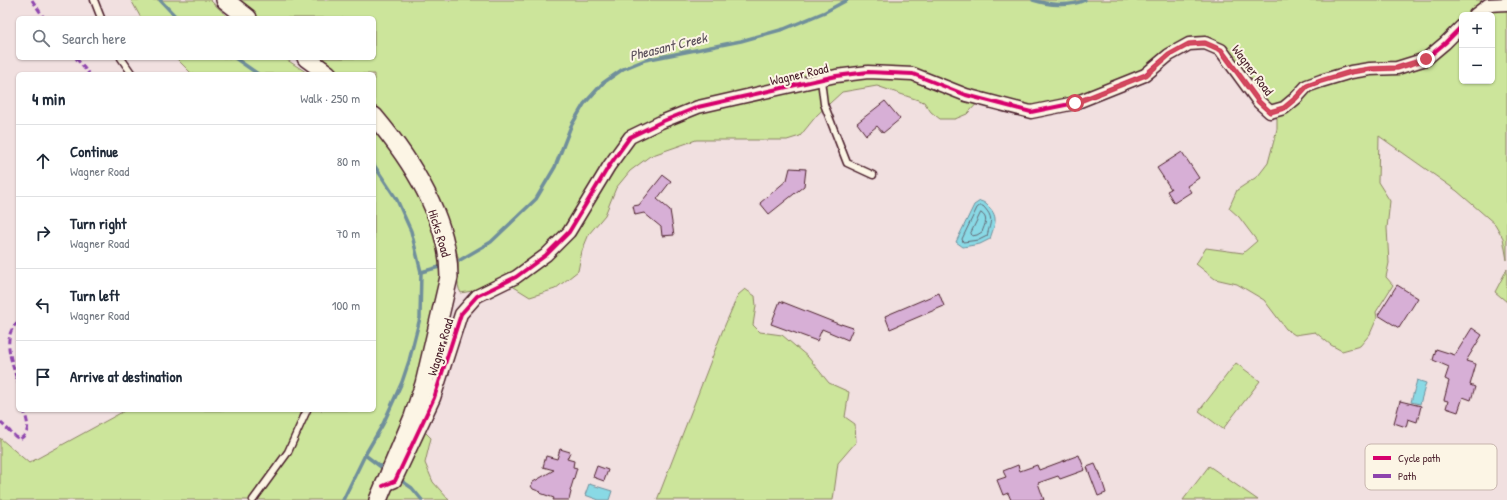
<!DOCTYPE html>
<html lang="en">
<head>
<meta charset="utf-8">
<style>
  :root { --surface:#fff; --page:#f6f6f7; --text:#1f2937; --muted:#747a83; --line:#e0e1e3 }
  body { margin:0; font-family:"Patrick Hand",sans-serif; background:var(--page); color:var(--text) }
  .controls { position:absolute; right:12px; top:12px; display:grid; overflow:hidden; border-radius:6px; box-shadow:0 1px 3px #0004 }
  .controls button { width:36px; height:36px; display:grid; place-items:center; padding:0; border:0; border-bottom:1px solid var(--line); background:var(--surface); color:var(--text); font:20px sans-serif }
  .stop { position:absolute; width:12px; height:12px; margin:-9px; border:3px solid #d1495b; border-radius:50%; background:#fff }
  .stop.end { background:#d1495b; border-color:#fff; box-shadow:0 1px 4px #0008 }
  .list { margin:0; padding:0; list-style:none }
  h2 { display:flex; justify-content:space-between; align-items:center; height:52px; margin:0; padding:0 16px; font-size:17px }
  h2 small { font-size:13px; font-weight:400; color:var(--muted) }
  .list li { display:grid; grid-template-columns:26px 1fr auto; gap:12px; align-items:center; box-sizing:border-box; height:72px; padding:0 16px; border-top:1px solid var(--line) }
  .list b { display:block; font-size:15px; white-space:nowrap }
  .list p { margin:0; font-size:13px; white-space:nowrap; color:var(--muted) }
  .list em { font-size:13px; font-style:normal; color:var(--muted) }
  .icon { flex:none; width:22px; height:22px; fill:none; stroke:currentColor; stroke-width:2; stroke-linecap:round; stroke-linejoin:round }
  .map { position:relative; flex:none; width:1507px; height:500px; overflow:hidden }
  .search { position:absolute; background:var(--surface); box-shadow:0 1px 3px #0004; left:16px; top:16px; width:360px; height:44px; display:flex; align-items:center; gap:10px; box-sizing:border-box; padding:0 14px; border-radius:6px; color:var(--muted); font-size:15px }
  .panel { position:absolute; background:var(--surface); box-shadow:0 1px 3px #0004; left:16px; top:72px; width:360px; height:340px; border-radius:6px }
  .map>svg:first-child { display:block }
  .green { fill:#cce59b; stroke:#8b8263; fill-rule:evenodd }
  .water { fill:#89d9e5; stroke:#708f9b }
  .lines { fill:none; stroke-linecap:round; stroke-linejoin:round }
  .shore { stroke:#636975; stroke-width:1 }
  .stream { stroke:#708f9b; stroke-width:3.5 }
  .building { fill:#d7afd6; stroke:#4a1f2b }
  .lane-casing { stroke:#4a1f2b; stroke-width:9 }
  .street-casing { stroke:#4a1f2b; stroke-width:15 }
  .secondary-casing { stroke:#4a1f2b; stroke-width:20 }
  .lane { stroke:#fcf5e5; stroke-width:6 }
  .street { stroke:#fcf5e5; stroke-width:12 }
  .secondary { stroke:#fcf5e5; stroke-width:17 }
  .quiet { stroke:#8e44ad; stroke-width:3; stroke-dasharray:6 3; stroke-linecap:butt }
  .cycleway-casing { stroke:#fcf5e5; stroke-width:6 }
  .cycleway { stroke:#d6006c; stroke-width:4 }
  .route { stroke:#d1495b; stroke-width:5 }
  .labels { text-anchor:middle; dominant-baseline:central; stroke-width:4; stroke-linejoin:round; paint-order:stroke }
  .street-label { font-size:13px; fill:#4a1f2b; stroke:#fcf5e5 }
  .water-label { font-size:14px; font-style:italic; fill:#5a4e5a; stroke:#fcf5e5 }
  .key { fill:#fcf5e5; stroke:#c7b5ad; stroke-width:1 }
  .key-label { font-size:11px; fill:#4a1f2b }
</style>
</head>
<body>
<div class="map">
<svg width="1507" height="500" viewBox="0 0 1507 500">
  <rect width="100%" height="100%" fill="#f1e0e0"/>
  <filter id="ink" filterUnits="userSpaceOnUse"><feTurbulence type="fractalNoise" baseFrequency=".025" numOctaves="2"/><feDisplacementMap in="SourceGraphic" scale="8" xChannelSelector="R" yChannelSelector="G"/><feConvolveMatrix kernelMatrix="1 2 1 2 8 2 1 2 1" color-interpolation-filters="sRGB"/></filter>
  <g filter="url(#ink)">
    <g class="green">
      <path d="M131,0H210L229,18H141Z"/>
      <path d="M236,0H1507V260L1503,238L1495,224L1457,191L1379,136L1378,182L1390,201L1387,228L1389,263L1386,277L1393,285L1376,312L1377,318L1370,334L1360,346L1342,351L1331,345L1315,332L1295,335L1286,329L1264,300L1237,284L1215,279L1196,264L1206,248L1243,253L1257,241L1239,217L1229,208L1237,190L1258,176L1268,163L1277,129V119L1272,108L1263,100L1224,46L1213,39L1204,38L1143,69L1073,98L1031,107L985,95L967,114L955,119H940L931,112L924,102L877,86L842,92L817,115L800,136L787,140H696L650,156L630,171L616,188L605,215L589,234L582,251L578,271L555,289L530,297L501,279L472,291L461,293C455,284 459,269 458,257C457,252 455,247 454,242C438,189 412,146 374,106V74H341L318,58H374V18H259ZM1462,15H1492V81H1462Z"/>
      <path d="M176,58H284L309,74H192Z"/>
      <path d="M374,124L398,151L427,208L444,262L428,347L406,413L431,438L425,463L433,482L449,500H0V438L29,463L126,410H374Z"/>
      <path d="M1507,269V302L1495,292Z"/>
      <path d="M745,289L755,296L756,306L753,325L760,332L782,335L808,357L829,383L849,392L845,417L855,424L856,442L838,463L833,500H657L722,332L738,295Z"/>
      <path d="M1236,363L1260,381L1223,429L1199,411Z"/>
      <path d="M1209,466L1258,500H1183Z"/>
    </g>
    <g class="water">
      <path d="M980,201C984,202 985,203 988,206C1000,218 994,225 990,239L980,244L963,247L956,242L974,205Z"/>
      <path d="M1417,380L1426,383L1420,404L1411,402Z"/>
      <path d="M589,484L612,491L609,500H599L585,495Z"/>
    </g>
    <g class="lines">
      <g class="shore">
        <path d="M980,206H983C994,218 991,220 987,236L979,240L963,242L962,239L977,208Z"/>
        <path d="M981,213C989,218 985,224 982,232L977,235L972,236L971,233Z"/>
      </g>
      <g class="stream">
        <path d="M160,0L177,18"/>
        <path d="M1033,0C1048,5 1070,7 1085,0"/>
        <path d="M235,58L258,74"/>
        <path d="M460,260L491,242L536,199L555,167L571,126L584,104L603,83L623,69L645,60L741,41L784,29L825,12L847,0"/>
        <path d="M421,272L443,266"/>
        <path d="M365,455L381,467"/>
        <path d="M399,479L412,488L422,500"/>
        <path d="M343,500L365,455L383,424L402,382L409,361L420,318L421,272L411,231L397,200L374,165"/>
      </g>
    </g>
    <g class="building">
      <path d="M885,101L900,119L883,133L877,126L866,135L857,123Z"/>
      <path d="M1182,152L1199,178L1187,186L1191,192L1174,203L1167,191L1171,189L1157,168Z"/>
      <path d="M790,168L806,169L804,186L769,214L760,203L787,180Z"/>
      <path d="M663,175L671,181L657,199L670,210L674,235L662,236L661,227L644,213L635,215L633,206L639,205Z"/>
      <path d="M1397,285L1418,298L1399,328L1378,315Z"/>
      <path d="M939,293L944,306L890,329L885,316Z"/>
      <path d="M780,301L841,325V324L853,328L848,340L822,329L817,341L771,324Z"/>
      <path d="M1472,328L1482,335L1466,361L1476,364L1470,385L1475,387L1471,400L1463,397L1458,412L1446,408L1448,401L1444,400L1449,381L1445,379L1449,367L1433,360L1436,349L1455,355Z"/>
      <path d="M1400,401L1421,406L1417,422L1408,419L1406,427L1394,423Z"/>
      <path d="M560,449L570,452L567,459L574,461L573,467L577,468L570,491L571,492L569,500H553L554,498L540,493L541,492L533,489L531,486L533,482L554,470L543,467L546,456L557,459Z"/>
      <path d="M1079,455L1085,470L1060,479L1058,476L1038,483L1044,500H1011L1008,493L1003,495L997,480L1006,477L1003,471L1018,465L1020,471L1037,465L1039,470Z"/>
      <path d="M1095,464L1098,471H1099L1106,493L1098,496L1087,467Z"/>
      <path d="M597,466L608,470L604,481L593,477Z"/>
    </g>
    <g class="lines">
      <defs>
        <g id="lane">
          <path d="M94,0L101,18"/>
          <path d="M121,58L132,74"/>
          <path d="M821,80L824,104L847,163L873,175"/>
          <path d="M253,500L288,452L307,410"/>
        </g>
        <g id="street">
          <path d="M1475,15L1488,5L1507,4"/>
          <path d="M383,486L395,481L434,398L461,314L477,296L516,277L546,255L569,232L609,166L630,137L661,122L698,107L742,97L836,76L868,72L913,74L966,95L1031,112L1075,103L1145,75L1169,55L1189,44L1205,43L1221,50L1259,102L1270,112L1284,108L1296,98L1307,86L1321,81L1351,72L1370,69L1397,68L1426,59L1445,43L1462,26"/>
        </g>
        <g id="secondary">
          <path d="M225,0L248,18"/>
          <path d="M306,58L328,74"/>
          <path d="M374,116C411,160 449,218 449,277L424,384L413,417L378,500"/>
        </g>
      </defs>
      <use href="#lane" class="lane-casing"/>
      <use href="#street" class="street-casing"/>
      <use href="#secondary" class="secondary-casing"/>
      <use href="#lane" class="lane"/>
      <use href="#street" class="street"/>
      <use href="#secondary" class="secondary"/>
      <g class="quiet">
        <path d="M32,0L44,18"/>
        <path d="M76,58L89,74"/>
        <path d="M18,322C0,337 13,364 18,383"/>
        <path d="M0,422L16,437L20,439C32,431 27,422 24,410"/>
      </g>
      <defs>
        <path id="cycleway" d="M383,486L395,481L434,398L461,314L477,296L516,277L546,255L569,232L609,166L630,137L661,122L698,107L742,97L836,76L868,72L913,74L966,95L1031,112L1075,103L1145,75L1169,55L1189,44L1205,43L1221,50L1259,102L1270,112L1284,108L1296,98L1307,86L1321,81L1351,72L1370,69L1397,68L1426,59L1445,43L1462,26"/>
      </defs>
      <use href="#cycleway" class="cycleway-casing"/>
      <use href="#cycleway" class="cycleway"/>
    </g>
  </g>
  <g class="lines" filter="url(#ink)">
    <path class="route" d="M1075,103L1146,75L1169,55L1189,44L1205,43L1221,50L1259,102L1270,112L1284,108L1296,98L1307,86L1321,81L1351,72L1370,69L1397,68L1426,59"/>
  </g>
  <g class="labels">
    <g class="street-label">
      <text transform="translate(1253 70) rotate(53)">Wagner Road</text>
      <text transform="translate(799 74) rotate(-13)">Wagner Road</text>
      <text transform="translate(440 233) rotate(73)">Hicks Road</text>
      <text transform="translate(440 347) rotate(-73)">Wagner Road</text>
    </g>
    <g class="water-label">
      <text transform="translate(668 46) rotate(-14)">Pheasant Creek</text>
    </g>
  </g>
  <rect x="1365" y="444" width="132" height="46" rx="6" class="key"/>
  <rect x="1373" y="456" width="18" height="4" fill="#d6006c"/>
  <rect x="1373" y="474" width="18" height="4" fill="#8e44ad"/>
  <g class="key-label">
    <text x="1398" y="462">Cycle path</text>
    <text x="1398" y="480">Path</text>
  </g>
</svg>
<div class="controls">
<button>+</button>
<button>−</button>
</div>
<div class="stop" style="left:1075px;top:103px"></div>
<div class="stop end" style="left:1426px;top:59px"></div>
<div class="search"><svg class="icon" aria-label="search" viewBox="0 0 24 24"><circle cx="10" cy="10" r="6"/><path d="M15 15l6 6"/></svg>Search here</div>
<section class="panel">
<h2>4 min<small>Walk · 250 m</small></h2>
<ul class="list">
<li><svg class="icon" aria-label="ahead" viewBox="0 0 24 24"><path d="M12 20V5M6 11l6-6 6 6"/></svg><div><b>Continue</b><p>Wagner Road</p></div><em>80 m</em></li>
<li><svg class="icon" aria-label="right" viewBox="0 0 24 24"><path d="M7 20v-9h11M14 6l5 5-5 5"/></svg><div><b>Turn right</b><p>Wagner Road</p></div><em>70 m</em></li>
<li><svg class="icon" aria-label="left" viewBox="0 0 24 24"><path d="M17 20v-9H6M10 6l-5 5 5 5"/></svg><div><b>Turn left</b><p>Wagner Road</p></div><em>100 m</em></li>
<li><svg class="icon" aria-label="arrive" viewBox="0 0 24 24"><path d="M6 21V4h12l-3 4 3 4H6"/></svg><div><b>Arrive at destination</b></div></li>
</ul>
</section>
</div>
</body>
</html>
